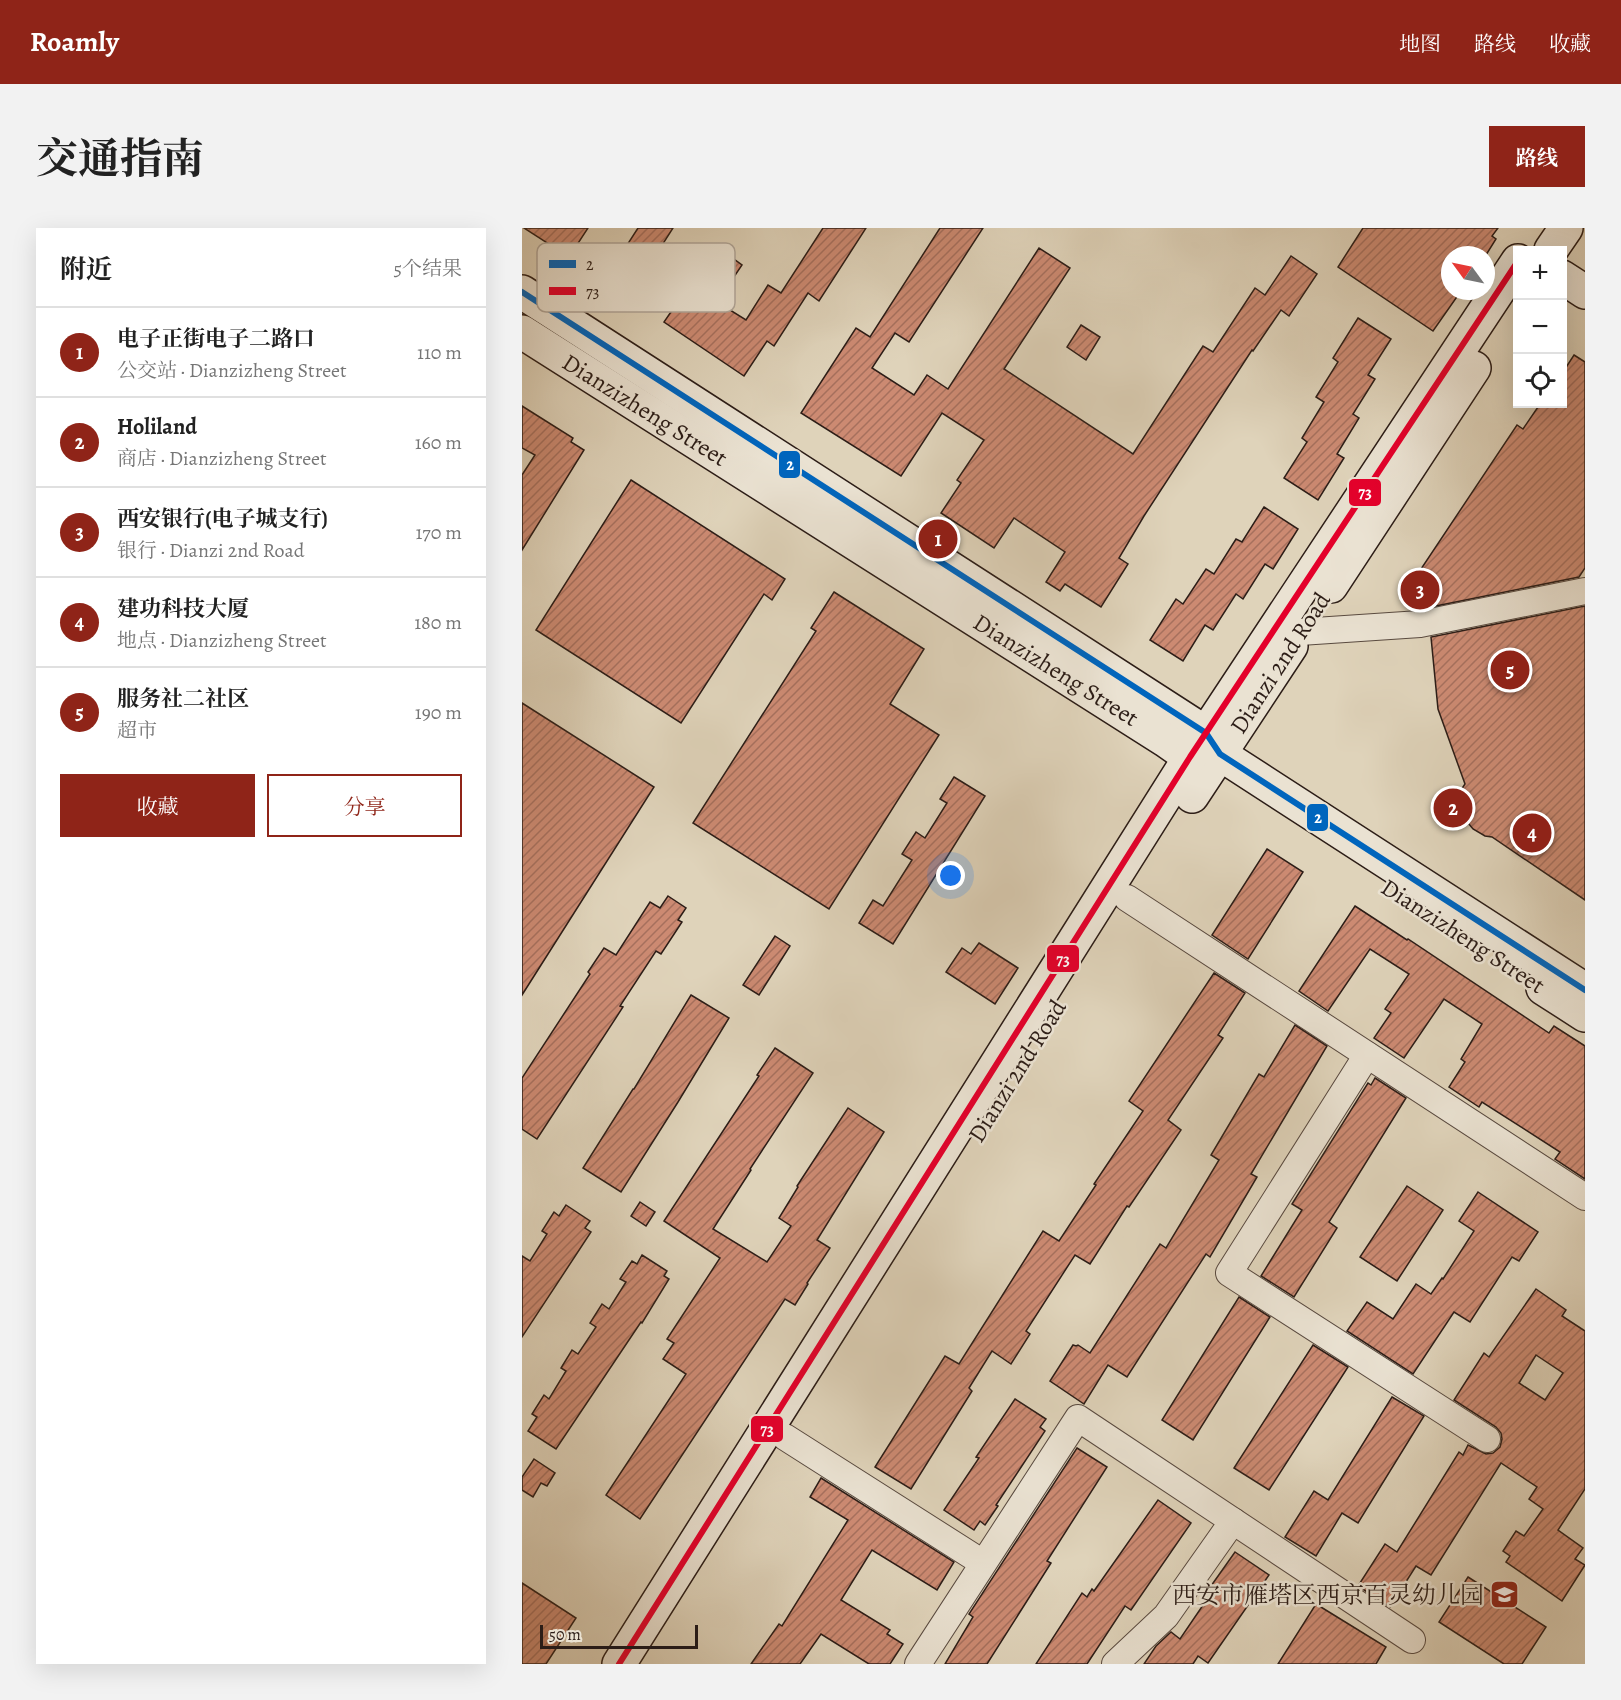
<!DOCTYPE html>
<html lang="zh">
<head>
<meta charset="utf-8">
<style>
  :root { --surface:#fff; --page:#f2f2f2; --text:#222; --muted:#767676; --line:#e0e0e0; --accent:#8f2418 }
  body { margin:0; font-family:Alegreya,"Noto Serif SC",serif; background:var(--page); color:var(--text) }
  .controls { position:absolute; right:18px; top:18px; display:grid; overflow:hidden; border-radius:0px; box-shadow:0 6px 24px #0002 }
  .controls button { width:54px; height:54px; display:grid; place-items:center; padding:0; border:0; border-bottom:2px solid var(--line); background:var(--surface); color:var(--text); font:30px sans-serif }
  .compass { position:absolute; left:919px; top:18px; width:54px; height:54px; border-radius:50%; background:var(--surface); box-shadow:0 6px 24px #0002; rotate:303deg }
  .scale { position:absolute; left:18px; bottom:15px; width:158px; box-sizing:border-box; padding-left:6px; border:3px solid #2c1d17; border-top:0; font-size:16px; line-height:21px; white-space:nowrap; color:#2c1d17; -webkit-text-stroke:4px #eae2d2; paint-order:stroke }
  .you { position:absolute; left:429px; top:648px; width:21px; height:21px; margin:-15px; border:4px solid #fff; border-radius:50%; background:#1a73e8; box-shadow:0 0 0 9px #1a73e833 }
  .badge { display:grid; place-items:center; width:39px; height:39px; border-radius:50%; background:var(--accent); color:#fff; font-size:20px; font-weight:700 }
  .pin { position:absolute; translate:-50% -50%; border:3px solid #fff; box-shadow:0 2px 6px #0006 }
  .list { margin:0; padding:0; list-style:none }
  h2 { display:flex; justify-content:space-between; align-items:center; height:78px; margin:0; padding:0 24px; font-size:26px }
  h2 small { font-size:20px; font-weight:400; color:var(--muted) }
  .list li { display:grid; grid-template-columns:39px 1fr auto; gap:18px; align-items:center; box-sizing:border-box; height:90px; padding:0 24px; border-top:2px solid var(--line) }
  .list b { display:block; font-size:22px; white-space:nowrap }
  .list p { margin:0; font-size:20px; white-space:nowrap; color:var(--muted) }
  .list em { font-size:20px; font-style:normal; color:var(--muted) }
  .actions { display:flex; gap:12px; padding:18px 24px }
  .actions a { flex:1; padding:14px 0; border:2px solid var(--accent); border-radius:0px; text-align:center; font-size:21px; color:var(--accent) }
  .actions .main { background:var(--accent); color:#fff }
  .icon { flex:none; width:33px; height:33px; fill:none; stroke:currentColor; stroke-width:2; stroke-linecap:round; stroke-linejoin:round }
  .map { position:relative; flex:none; width:1063px; height:1436px; overflow:hidden; border-radius:0px }
  header { display:flex; align-items:center; gap:36px; box-sizing:border-box; height:84px; padding:0 30px; background:var(--accent); color:#fff }
  header strong { font-size:28px }
  nav { display:flex; gap:33px; margin-inline-start:auto; font-size:21px }
  .intro { display:flex; align-items:center; justify-content:space-between; box-sizing:border-box; height:144px; padding:0 36px }
  h1 { margin:0; font-size:42px }
  .button { padding:15px 27px; border-radius:0px; background:var(--accent); color:#fff; font-size:21px; font-weight:700 }
  main { display:flex; gap:36px; padding:0 36px }
  aside { flex:1; background:var(--surface); border-radius:0px; box-shadow:0 6px 24px #0002 }
  .map>svg:first-child { display:block }
  .building { fill:url(#building-hatch); stroke:#2c1d17; stroke-width:1.5; fill-rule:evenodd }
  .lines { fill:none; stroke-linecap:round; stroke-linejoin:round }
  .street-casing { stroke:#594a40; stroke-width:28 }
  .secondary-casing { stroke:#2c1d17; stroke-width:36 }
  .street { stroke:#eae2d2; stroke-width:26 }
  .secondary { stroke:#eae2d2; stroke-width:33 }
  .bus-1-casing { stroke:#eae2d2; stroke-width:10 }
  .bus-2-casing { stroke:#eae2d2; stroke-width:10 }
  .bus-1 { stroke:#0065bd; stroke-width:6 }
  .bus-2 { stroke:#e4002b; stroke-width:6 }
  .labels { text-anchor:middle; dominant-baseline:central; stroke-width:5; stroke-linejoin:round; paint-order:stroke }
  .street-label { font-size:24px; fill:#2c1d17; stroke:#eae2d2 }
  .poi-label { font-size:24px; fill:#2c1d17; stroke:#eae2d2; text-anchor:end }
  .key { fill:#eae2d2; stroke:#b1a79a; stroke-width:1.5 }
  .key-label { font-size:16px; fill:#2c1d17 }
  .line-badge { stroke:#eae2d2; stroke-width:2 }
  .badge-label { font-size:16px; text-anchor:middle; font-weight:bold; fill:#fff }
</style>
</head>
<body>
<header>
<strong>Roamly</strong>
<nav><a>地图</a><a>路线</a><a>收藏</a></nav>
</header>
<div class="intro"><h1>交通指南</h1><a class="button">路线</a></div>
<main>
<aside>
<h2>附近<small>5个结果</small></h2>
<ul class="list">
<li><span class="badge">1</span><div><b>电子正街电子二路口</b><p>公交站 · Dianzizheng Street</p></div><em>110 m</em></li>
<li><span class="badge">2</span><div><b>Holiland</b><p>商店 · Dianzizheng Street</p></div><em>160 m</em></li>
<li><span class="badge">3</span><div><b>西安银行(电子城支行)</b><p>银行 · Dianzi 2nd Road</p></div><em>170 m</em></li>
<li><span class="badge">4</span><div><b>建功科技大厦</b><p>地点 · Dianzizheng Street</p></div><em>180 m</em></li>
<li><span class="badge">5</span><div><b>服务社二社区</b><p>超市</p></div><em>190 m</em></li>
</ul>
<div class="actions"><a class="main">收藏</a><a>分享</a></div>
</aside>
<div class="map">
<svg width="1063" height="1436" viewBox="0 0 1063 1436">
  <defs>
    <pattern id="building-hatch" width="6" height="6" patternUnits="userSpaceOnUse" patternTransform="scale(1.5)"><rect width="6" height="6" fill="#cc8a72"/><path d="M-1 1l2-2M0 6l6-6M5 7l2-2" fill="none" stroke="#a6705d"/></pattern>
  </defs>
  <rect width="100%" height="100%" fill="#dfd3ba"/>
  <filter id="stains"><feTurbulence type="fractalNoise" baseFrequency=".00333" numOctaves="4"/><feColorMatrix values="0 0 0 0 .2 0 0 0 0 .09 0 0 0 0 .02 0 0 0 .5 -.17"/></filter>
  <radialGradient id="worn" r=".72"><stop offset=".6" stop-color="#630" stop-opacity="0"/><stop offset="1" stop-color="#630" stop-opacity=".3"/></radialGradient>
  <g class="building">
    <path d="M2,0H66L47,29Z"/>
    <path d="M116,0H151L105,72L80,56Z"/>
    <path d="M301,0H344L297,73L286,65L252,118L245,113L222,148L142,94L194,18L220,37L195,74L224,92L246,57L259,65Z"/>
    <path d="M418,0H461L387,114L373,105L350,140L392,167L405,147L426,161L517,20L548,40L482,141L611,226L681,118L691,124L733,60L743,67L769,28L795,46L767,88L759,82L731,123L730,122L622,288L597,330L606,336L579,379L543,356L538,363L524,354L543,324L492,290L472,320L419,285L439,255L435,252L462,212L420,185L379,248L279,185L334,100L348,109Z"/>
    <path d="M841,0H976L970,8L974,11L964,27H928V63H939L911,103L816,39Z"/>
    <path d="M836,90L869,111L846,147L853,151L831,186L837,190L815,226L822,230L796,272L762,250L785,214L780,210L802,174L794,169L816,134L811,130Z"/>
    <path d="M559,97L578,109L564,132L545,119Z"/>
    <path d="M1052,127L1063,134V340L1057,349L899,381L895,356V347L995,197L1001,201L1018,176H1041V144Z"/>
    <path d="M0,178L51,210L49,214L62,222L0,322V247L13,227L0,220Z"/>
    <path d="M109,252L263,351L250,372L242,366L159,495L14,402Z"/>
    <path d="M742,279L776,301L751,341L743,336L721,371L714,366L691,402L683,397L661,433L628,412L654,371L661,376L684,341L692,346L714,311L720,314Z"/>
    <path d="M312,364L402,421L368,476L417,507L307,681L171,595L294,403L289,400Z"/>
    <path d="M1063,378V672L970,609L963,608L951,601L946,595L939,562L943,556L916,481L909,409Z"/>
    <path d="M0,475L132,559L0,767Z"/>
    <path d="M432,549L463,568L371,716L337,695L351,672L361,678L390,632L380,626L394,604L403,610L425,575L418,571Z"/>
    <path d="M745,621L781,644L726,731L690,707Z"/>
    <path d="M146,668L164,680L156,692L160,694L139,726L134,723L98,778L101,779L15,911L0,901V850L68,746L66,744L82,720L94,727L128,674L138,680Z"/>
    <path d="M833,678L885,712L886,711L1027,805L1032,798L1063,818V951L1033,931L1038,924L960,874L957,879L927,859L943,834L939,831L960,796L922,771L882,830L852,810L869,785L863,781L887,746L848,721L806,783L777,763Z"/>
    <path d="M253,708L268,718L237,767L221,757Z"/>
    <path d="M457,715L496,740L473,776L424,744L440,720L449,726Z"/>
    <path d="M692,745L723,765L696,807L701,810L646,892L659,902L607,979L605,978L568,1036L553,1027L504,1103L508,1106L489,1136L470,1123L447,1160L450,1163L389,1261L353,1239L423,1128L437,1136L521,1003L537,1013L574,957L572,956L621,883L607,873Z"/>
    <path d="M169,767L207,790L156,874L99,964L61,940L111,861H112Z"/>
    <path d="M773,797L805,818L729,946L735,949L688,1029L684,1026L605,1149L586,1137L562,1176L528,1153L551,1117L554,1118L556,1117L568,1125L638,1016L644,1020L697,932L689,927L737,846L742,849Z"/>
    <path d="M253,820L291,845L228,941L229,942L191,1001L245,1034L269,998L257,990L276,959L275,958L326,880L362,904L295,1012L308,1020L285,1055L286,1056L273,1077L263,1071L118,1291L84,1267L164,1146L141,1131L152,1115L145,1111L198,1030L142,993L237,848L235,847Z"/>
    <path d="M853,850L884,870L807,994L815,1000L772,1069L739,1048L780,982L770,976L846,855L849,857Z"/>
    <path d="M885,958L921,982L875,1053L838,1029Z"/>
    <path d="M956,964L1016,1004L997,1033L990,1029L948,1094L932,1084L891,1146L825,1103L845,1074L871,1091L894,1056L909,1066L920,1050L921,1051L952,1003L937,993Z"/>
    <path d="M118,974L133,984L124,998L109,988Z"/>
    <path d="M44,977L68,993L63,1000L69,1004L0,1109V1028L8,1033L25,1006L20,1003L32,984L37,988Z"/>
    <path d="M120,1027L145,1043L142,1048L147,1051L120,1095L119,1094L34,1221L6,1203L15,1189L10,1186L22,1167L27,1171L44,1143L39,1140L50,1122L56,1126L74,1099L68,1095L80,1076L87,1081L104,1054L98,1051L110,1033L115,1036Z"/>
    <path d="M1014,1061L1044,1082L1040,1088L1063,1103V1261L1036,1302L1061,1320L1053,1331L1063,1337L1040,1373L984,1334L988,1328L981,1323L994,1303L1002,1308L1021,1281L1007,1271L1015,1259L979,1235L909,1347L894,1338L868,1379L836,1358L863,1316L875,1324L937,1224L941,1227L946,1217L964,1226L971,1225L978,1219L980,1211L979,1205L974,1199L932,1172L962,1125L967,1129ZM1014,1127L1041,1145L1023,1172L997,1155Z"/>
    <path d="M717,1069L748,1089L671,1212L640,1192Z"/>
    <path d="M791,1117L826,1139L747,1262L712,1240Z"/>
    <path d="M870,1169L902,1188L836,1295L820,1285L794,1328L763,1309L792,1263L806,1272Z"/>
    <path d="M493,1171L524,1191L518,1199L523,1203L474,1277L476,1278L463,1297L458,1293L452,1302L422,1282L457,1230L454,1229Z"/>
    <path d="M555,1220L585,1239L525,1333L529,1335L465,1436H423L451,1389L447,1386Z"/>
    <path d="M12,1231L33,1245L25,1258L19,1255L11,1269L0,1262V1249Z"/>
    <path d="M299,1250L432,1334L415,1362L350,1322L319,1372L368,1402L365,1406L381,1416L368,1436H347L299,1406L278,1436H229L257,1396L260,1398L326,1292L288,1269Z"/>
    <path d="M636,1272L669,1295L609,1382L603,1378L565,1436H514L560,1365L565,1369L570,1361L572,1363Z"/>
    <path d="M713,1324L747,1347L686,1435L676,1428L671,1436H622L634,1418L649,1404L658,1411L692,1361L689,1358Z"/>
    <path d="M946,1349L1024,1399L1000,1436H982L917,1394Z"/>
    <path d="M0,1355L54,1390L24,1436H0Z"/>
    <path d="M794,1376L864,1419L854,1436H756Z"/>
  </g>
  <g class="lines">
    <defs>
      <g id="street">
        <path d="M778,404L898,396L1063,363"/>
        <path d="M605,670L1063,969"/>
        <path d="M845,827L707,1045L965,1211"/>
        <path d="M263,1209L461,1335"/>
        <path d="M396,1436L556,1190L890,1412"/>
        <path d="M593,1436L644,1388L711,1293"/>
      </g>
      <g id="secondary">
        <path d="M1029,22L1044,0"/>
        <path d="M1040,49L1063,64"/>
        <path d="M0,64L684,505L698,526L1063,762"/>
        <path d="M0,104L643,512L686,542"/>
        <path d="M809,358L952,140"/>
        <path d="M670,568L769,418"/>
        <path d="M1021,760L1063,787"/>
        <path d="M97,1436L668,529L996,33"/>
      </g>
    </defs>
    <use href="#street" class="street-casing"/>
    <use href="#secondary" class="secondary-casing"/>
    <use href="#street" class="street"/>
    <use href="#secondary" class="secondary"/>
    <defs>
      <path id="bus-1" d="M0,64L684,505L698,526L1063,762"/>
      <path id="bus-2" d="M97,1436L668,529L996,33"/>
    </defs>
    <use href="#bus-1" class="bus-1-casing"/>
    <use href="#bus-2" class="bus-2-casing"/>
    <use href="#bus-1" class="bus-1"/>
    <use href="#bus-2" class="bus-2"/>
  </g>
  <defs>
    <symbol id="school-square" viewBox="-11 -11 22 22"><rect x="-9" y="-9" width="18" height="18" rx="4" fill="#8f2418" stroke="#eae2d2"/><path d="M0-5L7-2L0 1L-7-2ZM-4 1L0 2.5L4 1V4Q0 6-4 4Z" fill="#fff"/></symbol>
  </defs>
  <g fill-rule="evenodd">
    <use href="#school-square" x="966" y="1350" width="33" height="33"/>
  </g>
  <g class="labels">
    <g class="street-label">
      <text transform="translate(123 182) rotate(32)">Dianzizheng Street</text>
      <text transform="translate(758 435) rotate(-57)">Dianzi 2nd Road</text>
      <text transform="translate(534 442) rotate(32)">Dianzizheng Street</text>
      <text transform="translate(941 708) rotate(33)">Dianzizheng Street</text>
      <text transform="translate(495 843) rotate(-58)">Dianzi 2nd Road</text>
    </g>
    <g class="poi-label">
      <text x="962" y="1367">西安市雁塔区西京百灵幼儿园</text>
    </g>
  </g>
  <rect x="15" y="15" width="198" height="69" rx="9" class="key"/>
  <rect x="27" y="32" width="27" height="8" fill="#0065bd"/>
  <rect x="27" y="59" width="27" height="8" fill="#e4002b"/>
  <g class="key-label">
    <text x="64" y="42">2</text>
    <text x="64" y="69">73</text>
  </g>
  <g class="line-badge">
    <rect x="256" y="222" width="23" height="29" rx="6" fill="#0065bd"/>
    <rect x="826" y="250" width="34" height="29" rx="6" fill="#e4002b"/>
    <rect x="784" y="575" width="23" height="29" rx="6" fill="#0065bd"/>
    <rect x="524" y="716" width="34" height="29" rx="6" fill="#e4002b"/>
    <rect x="228" y="1187" width="34" height="28" rx="6" fill="#e4002b"/>
  </g>
  <g class="badge-label">
    <text x="268" y="242">2</text>
    <text x="843" y="270">73</text>
    <text x="796" y="595">2</text>
    <text x="541" y="737">73</text>
    <text x="245" y="1207">73</text>
  </g>
  <rect width="100%" height="100%" filter="url(#stains)"/>
  <rect width="100%" height="100%" fill="url(#worn)"/>
</svg>
<div class="controls">
<button>+</button>
<button>−</button>
<button><svg class="icon" aria-label="locate" viewBox="0 0 24 24"><circle cx="12" cy="12" r="6"/><path d="M12 2v4M12 18v4M2 12h4M18 12h4"/></svg></button>
</div>
<svg class="compass" viewBox="-18 -18 36 36"><path d="M0-13l5 13h-10z" fill="#e53935"/><path d="M0 13l5-13h-10z" fill="#767676"/></svg>
<div class="scale">50 m</div>
<div class="you"></div>
<div class="pin badge" style="left:416px;top:311px">1</div>
<div class="pin badge" style="left:931px;top:580px">2</div>
<div class="pin badge" style="left:898px;top:362px">3</div>
<div class="pin badge" style="left:1010px;top:605px">4</div>
<div class="pin badge" style="left:988px;top:442px">5</div>
</div>
</main>
</body>
</html>
